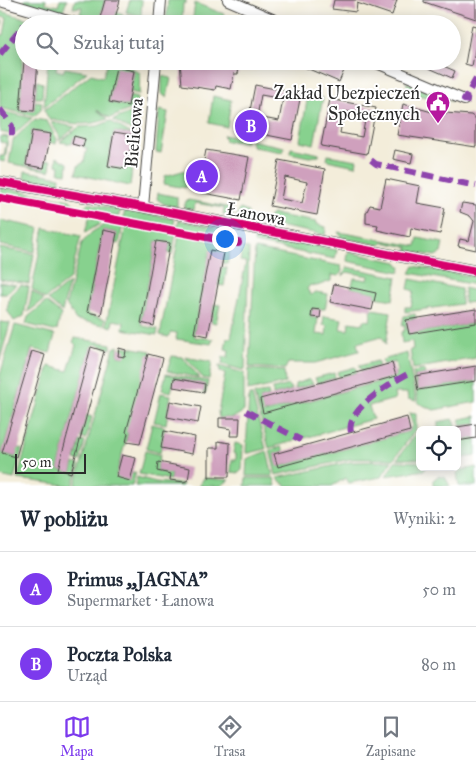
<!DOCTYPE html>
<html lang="pl">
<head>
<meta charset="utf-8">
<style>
  :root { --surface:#fff; --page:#f2f2f3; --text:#1f2937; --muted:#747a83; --line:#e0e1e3; --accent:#7c3aed }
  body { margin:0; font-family:"IM FELL Great Primer",serif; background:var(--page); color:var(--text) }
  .controls { position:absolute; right:15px; bottom:15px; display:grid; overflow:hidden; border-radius:8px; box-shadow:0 2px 12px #0003 }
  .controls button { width:45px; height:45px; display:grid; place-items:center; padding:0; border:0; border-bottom:1px solid var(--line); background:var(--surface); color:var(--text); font:25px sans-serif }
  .scale { position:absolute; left:15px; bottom:12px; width:71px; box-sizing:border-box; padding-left:5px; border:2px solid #2b2b2b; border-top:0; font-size:14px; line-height:18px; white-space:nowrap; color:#2b2b2b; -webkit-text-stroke:4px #fff; paint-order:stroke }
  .you { position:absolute; left:224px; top:238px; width:18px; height:18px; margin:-12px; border:4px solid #fff; border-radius:50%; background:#1a73e8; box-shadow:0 0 0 8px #1a73e833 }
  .badge { display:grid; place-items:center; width:32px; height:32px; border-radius:50%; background:var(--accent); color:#fff; font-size:16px; font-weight:700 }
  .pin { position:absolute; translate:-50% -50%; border:2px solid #fff; box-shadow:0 1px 5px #0006 }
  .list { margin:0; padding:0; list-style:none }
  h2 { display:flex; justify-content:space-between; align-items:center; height:65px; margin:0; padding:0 20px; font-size:21px }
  h2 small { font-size:16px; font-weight:400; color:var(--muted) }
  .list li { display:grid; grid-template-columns:32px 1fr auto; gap:15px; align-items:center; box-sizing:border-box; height:75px; padding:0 20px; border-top:1px solid var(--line) }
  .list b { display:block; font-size:19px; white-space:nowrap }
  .list p { margin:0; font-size:16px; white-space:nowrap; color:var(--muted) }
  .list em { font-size:16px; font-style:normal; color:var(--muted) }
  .icon { flex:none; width:28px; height:28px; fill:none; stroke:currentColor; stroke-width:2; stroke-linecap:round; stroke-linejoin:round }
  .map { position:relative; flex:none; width:476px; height:486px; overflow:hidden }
  .search { position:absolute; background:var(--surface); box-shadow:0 2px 12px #0003; left:15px; right:15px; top:15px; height:55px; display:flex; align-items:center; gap:12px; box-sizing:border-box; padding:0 18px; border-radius:28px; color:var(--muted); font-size:19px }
  .sheet { height:215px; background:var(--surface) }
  nav { display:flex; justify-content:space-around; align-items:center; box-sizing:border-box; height:70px; border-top:1px solid var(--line); background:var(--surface); font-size:14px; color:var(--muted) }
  nav a { display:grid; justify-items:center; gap:2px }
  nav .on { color:var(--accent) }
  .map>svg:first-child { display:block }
  .green { fill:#87d18e; stroke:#597e5c }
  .building { fill:#cfa0bd; fill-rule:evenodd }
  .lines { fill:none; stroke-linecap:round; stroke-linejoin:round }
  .minor-casing { stroke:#494845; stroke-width:12 }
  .minor { stroke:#fff; stroke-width:10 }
  .quiet { stroke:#8e44ad; stroke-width:6; stroke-dasharray:12 6; stroke-linecap:butt }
  .cycleway-casing { stroke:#fff; stroke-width:11 }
  .cycleway { stroke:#d6006c; stroke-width:8 }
  .labels { text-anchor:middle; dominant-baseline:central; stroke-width:4; stroke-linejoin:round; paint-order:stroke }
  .poi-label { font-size:18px; fill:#2b2b2b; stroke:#fff; text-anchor:end }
  .street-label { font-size:18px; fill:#2b2b2b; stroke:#fff }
</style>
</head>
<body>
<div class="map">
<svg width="476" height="486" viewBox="0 0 476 486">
  <rect width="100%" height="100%" fill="#fff"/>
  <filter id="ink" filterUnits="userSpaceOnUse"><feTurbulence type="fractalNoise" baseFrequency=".02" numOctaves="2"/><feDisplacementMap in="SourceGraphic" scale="10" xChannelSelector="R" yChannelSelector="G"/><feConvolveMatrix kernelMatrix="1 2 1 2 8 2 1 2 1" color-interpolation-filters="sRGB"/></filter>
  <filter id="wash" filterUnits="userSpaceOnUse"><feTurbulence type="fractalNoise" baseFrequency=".0096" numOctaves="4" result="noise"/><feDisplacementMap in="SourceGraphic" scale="20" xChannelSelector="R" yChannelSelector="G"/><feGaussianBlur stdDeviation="1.12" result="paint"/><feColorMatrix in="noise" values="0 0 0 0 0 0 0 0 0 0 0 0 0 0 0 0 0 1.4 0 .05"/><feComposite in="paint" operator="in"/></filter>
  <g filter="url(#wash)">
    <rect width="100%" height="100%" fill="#f3edda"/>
    <g class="green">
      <path d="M25,0H46L45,3L58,6L60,0H67L62,13L24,2Z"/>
      <path d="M75,0H105L100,18L113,22L116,12L123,14L120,24H99L85,20L86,15L80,14L82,7L73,8Z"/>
      <path d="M130,0H142L141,16L126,12Z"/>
      <path d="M168,0H186V3H183L182,24H166Z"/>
      <path d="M195,3L224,14L223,24H192Z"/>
      <path d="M0,11L45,24H24L20,110L34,111L35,101L42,102L41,110L34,116L0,108V35H4L7,18L1,17L0,20L3,21L0,30Z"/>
      <path d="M126,15L142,19L141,24H123Z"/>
      <path d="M48,61L57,64L56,70L63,72L65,68L87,72L44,107Z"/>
      <path d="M108,61H119L140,73L139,94L130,92L134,71L116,68L109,102L128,106L129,96L137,98L136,107L110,118L97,110L108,119C87,127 71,124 49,119L44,110L91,74L103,77Z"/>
      <path d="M162,76L171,78L167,98L162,94Z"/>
      <path d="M37,81L43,83L42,98H35Z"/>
      <path d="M406,82L451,101L411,94Z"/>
      <path d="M308,95L323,98L314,144L300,141Z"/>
      <path d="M213,96L231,100L227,127L209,123Z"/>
      <path d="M137,110L135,133L113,120Z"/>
      <path d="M159,110L168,112L161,153L156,152Z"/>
      <path d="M0,111L32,118L13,135L0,132Z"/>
      <path d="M35,119L47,121L57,139L56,144L49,142L51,134L32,131L26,164L44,168L46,160L51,161L50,171L9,163L13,140Z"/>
      <path d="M110,121L133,135L114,132L108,166L126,169L128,161L133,162L130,186L76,174L78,166L84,162L87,148L83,147L85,139L74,137L72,144L60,142L79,127L98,126Z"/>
      <path d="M51,122L75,127L59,141L60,137Z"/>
      <path d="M223,135L246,139V142L225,141Z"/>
      <path d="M0,136L8,137L5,162L0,161V156H4L6,143L0,142Z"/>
      <path d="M250,140L284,147L283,152L253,147Z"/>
      <path d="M291,148L320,154L319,156L309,157L290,153Z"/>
      <path d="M328,155L357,160L356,166L327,160Z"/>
      <path d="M57,157L68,163L67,174L59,173L60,166L56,165Z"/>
      <path d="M186,170H188L185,188L164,184L165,176Z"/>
      <path d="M25,171L60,177L59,185L24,178Z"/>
      <path d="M1,187L70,200L75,206V209L0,195Z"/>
      <path d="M158,193L177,197V207L164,204L157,199Z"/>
      <path d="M189,200L232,208L233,217L223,215L224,208L195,203L194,210L184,208L186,201Z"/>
      <path d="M88,203L121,210L118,217L81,211Z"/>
      <path d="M240,209L248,212V220L236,218Z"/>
      <path d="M125,210L175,219L173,228L123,219Z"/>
      <path d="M273,214L316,222V224L326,227L325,235L268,224L269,216Z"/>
      <path d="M89,218L105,221L85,233Z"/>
      <path d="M0,220L39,228L35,250L34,252L0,245Z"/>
      <path d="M179,220L232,231L231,239L177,229Z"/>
      <path d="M109,222L123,224L119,244L115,243L117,233L103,230L87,312L89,315L105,319L104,325L76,320L66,304L82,243L92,232Z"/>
      <path d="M126,225L176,234L172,254L168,253L170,243L156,241L141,322L143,326L158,329L157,335L123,329L124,322L113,320L112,327L106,325Z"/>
      <path d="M44,228L81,236L70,279L45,299L32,289Z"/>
      <path d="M338,232L416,246L418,238L443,243L441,253L435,256L408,251V247L383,242L381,245L342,238Z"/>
      <path d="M179,235L229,244L231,247L227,264L222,263L224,253L210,251L194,333L195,337L213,339L211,344L176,339L177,333L171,332L168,337L160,335Z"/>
      <path d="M254,235L337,250L335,259L254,243Z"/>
      <path d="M243,247L249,249L245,369L242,370L222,364L223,357H228L229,350L225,349L227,338H231L246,262L240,261Z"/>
      <path d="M0,248L34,254L29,284L0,279Z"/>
      <path d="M255,249L341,266L342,271L339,276L331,275V281L317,286L310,285L307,289L311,295L316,292L328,294L325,309H312L311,317L318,318L316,334L326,335L327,326L323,325L324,316L342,319L340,329L348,330L349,322L363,324L364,320L370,321L372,309L391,312L386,344L382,336L357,343L359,351L315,363H288L285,369L249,367Z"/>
      <path d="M348,252L397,262L401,267L400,272L347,261Z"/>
      <path d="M414,266L476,277V285L410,273Z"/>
      <path d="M221,267L227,268L224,286L218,285Z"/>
      <path d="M347,267L397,277L393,300L375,297V293L351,288L354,278L368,280L369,276L347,272L343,276Z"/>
      <path d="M410,279L461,289V304L405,312V307H411L414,291L408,289Z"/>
      <path d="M0,282L16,285L6,294H0Z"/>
      <path d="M69,283L62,312L48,300Z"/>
      <path d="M21,285L29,287L24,316L14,321L7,310L10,295Z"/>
      <path d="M464,288L476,291V302L464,303Z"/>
      <path d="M32,291L44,300L28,312Z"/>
      <path d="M46,302L61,314L57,330L54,331L26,324L28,317Z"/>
      <path d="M214,304L220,305L216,323L211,322Z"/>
      <path d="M415,314L416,318L406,320L409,334L476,323V358L413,369L410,350L413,349L412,341L402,343L401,332L404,331L405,326H402L404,316Z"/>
      <path d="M0,322L10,323L0,360Z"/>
      <path d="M15,325L55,335L50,353L32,349L2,453L15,457L18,448L22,449L14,479L0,476V375Z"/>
      <path d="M75,338L111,344V349L94,344L91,347L58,469L71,473L74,463L79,465L73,486L17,479L49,366L68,371L76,345L73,342Z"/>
      <path d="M118,346V356L124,357L122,346L151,351L116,476L136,472L132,486H75L114,348Z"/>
      <path d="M407,353L416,401L408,399L407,393H394L395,399L369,406L373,419L269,448L254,394L268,392L269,396L260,399L264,413L396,377L395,373L397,372L395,362L383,365L382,360Z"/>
      <path d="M172,356L182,357L200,378L167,371Z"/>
      <path d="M185,357L212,362L209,379L203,378Z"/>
      <path d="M377,361L379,366L361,371L359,366Z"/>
      <path d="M219,366L244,373V411L233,418H219L218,412L225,374L220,372Z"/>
      <path d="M355,367L357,372L339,377L337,372Z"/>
      <path d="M249,369L284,371L285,383L248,391Z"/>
      <path d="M424,370L425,374L415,376L418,390L476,381V402L434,410L418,403L413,372Z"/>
      <path d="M334,373L335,378L317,383L315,378Z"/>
      <path d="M166,374L208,381L206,393L203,394L205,384L175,378L171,392L162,390Z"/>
      <path d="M310,379L313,384L295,389V384Z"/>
      <path d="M288,385L292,390L273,395V389Z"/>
      <path d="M161,393L171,395L166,424L154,422Z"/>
      <path d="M249,395H252L266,449L249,453H246Z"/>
      <path d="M409,413L416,414V429L394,459H351L276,475L270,450L282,447L284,451L274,454L278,467L410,431V428L413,426Z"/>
      <path d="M86,415L92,417L86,439L81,438Z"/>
      <path d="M476,416V424L460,426L461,419Z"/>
      <path d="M453,419L457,427L438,430V422Z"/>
      <path d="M152,424L165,427L160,453L146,449Z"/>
      <path d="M417,432L420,439V459H397Z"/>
      <path d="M476,438V456L457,459V441Z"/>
      <path d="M80,441L85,442L80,461L75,460Z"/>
      <path d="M235,443L243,445L242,470L239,473L231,472L232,460H236V454L233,453Z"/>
      <path d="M145,451L160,455L157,471L171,474L170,480L139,474Z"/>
      <path d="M267,451L273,476H246L247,459Z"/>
      <path d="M392,461L381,477L349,483L346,478L332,486H286L277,478L350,462Z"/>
      <path d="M395,461L420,462V467H425V470L386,476Z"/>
      <path d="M476,467V486H459L457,473L461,470Z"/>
      <path d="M438,476L445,477L450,486H433V480Z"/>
      <path d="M137,477L156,482L183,484L182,486H135Z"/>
      <path d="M204,478L229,480L221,486H199Z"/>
      <path d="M246,478H274L276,486H245Z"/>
    </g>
    <g id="blocks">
      <g class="building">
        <path d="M105,0H120L114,22L100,18Z"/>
        <path d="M334,0H397L392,15L357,3L356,12L332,9Z"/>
        <path d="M424,0H476V19L424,2Z"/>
        <path d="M472,25L476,26V45L472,66L465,64Z"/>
        <path d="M24,61H38L34,111L20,110Z"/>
        <path d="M180,61H240L238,74H234L231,89L216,86L215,90L182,85Z"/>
        <path d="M290,61H334L346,66L339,82Z"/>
        <path d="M413,61H432L455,71L452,78Z"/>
        <path d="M116,67L134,71L128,106L109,102Z"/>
        <path d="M255,85L301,94L292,140L246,131ZM261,95L283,99L279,121L257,117Z"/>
        <path d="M330,99L376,108L367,154L321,146ZM344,111L366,115L362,137L340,133Z"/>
        <path d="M403,104L432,112L471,115L476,119V147L397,135Z"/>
        <path d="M32,131L51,134L44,168L26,165Z"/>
        <path d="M114,132L133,135L126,169L108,166Z"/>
        <path d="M74,136L85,139L83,147L72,144Z"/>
        <path d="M206,150L249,157L241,200L198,192Z"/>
        <path d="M395,150L413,154L411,163L393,159Z"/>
        <path d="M279,160L325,169L317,215L270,206ZM285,177L307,182L302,203L281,199Z"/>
        <path d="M386,179L420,186L417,203L445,208L440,234L411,228L410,237L377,230L378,225L366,223V213L370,205L380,207Z"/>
        <path d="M462,203L476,205V250L458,246L460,239L469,241L474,221L470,216L460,212Z"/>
        <path d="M103,230L117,233L101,315L87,312Z"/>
        <path d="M156,241L170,243L154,326L141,323Z"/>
        <path d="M210,250L224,253L208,336L194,333Z"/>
        <path d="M334,284L376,293L372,310L330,302Z"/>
        <path d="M312,309L321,310L320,318L311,317Z"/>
        <path d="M476,309V323L409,334L406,320Z"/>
        <path d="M91,347L104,351L71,473L58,469Z"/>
        <path d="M119,348L126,350L125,357L118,356Z"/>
        <path d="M32,351L45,355L16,457L2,453Z"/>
        <path d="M148,354L163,358L140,444L126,442L128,433L126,432Z"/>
        <path d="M392,363L396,376L263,413L260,399Z"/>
        <path d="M476,366V381L418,390L415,376Z"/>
        <path d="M174,378L205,384L204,392L173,387Z"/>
        <path d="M170,401L201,407L198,423L167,417Z"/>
        <path d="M407,417L410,431L278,467L274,454Z"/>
        <path d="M219,418H240L239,436H230L231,429L219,427Z"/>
        <path d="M476,424V438L457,441V427Z"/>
        <path d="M164,431L195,437L192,454L161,448Z"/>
        <path d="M218,441L230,443L229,477H209V448H218Z"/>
        <path d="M122,455L136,458L130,481L116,477Z"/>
        <path d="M158,462L190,468L188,480L184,482L170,480L171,474L157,471Z"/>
      </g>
    </g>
  </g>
  <g filter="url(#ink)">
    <use href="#blocks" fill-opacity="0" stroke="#494845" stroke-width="1"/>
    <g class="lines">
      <defs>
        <g id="minor">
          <path d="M228,0L284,24"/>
          <path d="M0,1L78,24"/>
          <path d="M159,24L161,0"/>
          <path d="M372,61L464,100"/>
          <path d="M0,182L143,207L476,271"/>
          <path d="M143,207L156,61"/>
        </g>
      </defs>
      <use href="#minor" class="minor-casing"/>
      <use href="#minor" class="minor"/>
      <g class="quiet">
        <path d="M26,24L31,22L48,24"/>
        <path d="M0,54L24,25"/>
        <path d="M476,79L464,100L476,102"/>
        <path d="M0,109L12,126V136"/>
        <path d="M371,160L376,164L476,186"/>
        <path d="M246,411L301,440"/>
        <path d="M351,432C345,409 394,381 411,372"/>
      </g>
      <defs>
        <g id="cycleway">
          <path d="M0,182L143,207L476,271"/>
          <path d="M0,198L238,243"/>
        </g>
      </defs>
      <use href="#cycleway" class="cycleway-casing"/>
      <use href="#cycleway" class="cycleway"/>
    </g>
  </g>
  <defs>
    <symbol id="civic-pin" viewBox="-11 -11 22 30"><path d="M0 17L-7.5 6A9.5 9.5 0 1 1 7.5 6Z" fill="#b5179e" stroke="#fff"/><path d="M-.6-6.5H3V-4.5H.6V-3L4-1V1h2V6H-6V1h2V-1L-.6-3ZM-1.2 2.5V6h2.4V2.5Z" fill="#fff"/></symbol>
  </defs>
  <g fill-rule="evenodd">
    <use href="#civic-pin" x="424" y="89" width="28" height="38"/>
  </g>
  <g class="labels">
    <g class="poi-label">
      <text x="420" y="93">Zakład Ubezpieczeń<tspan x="420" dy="21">Społecznych</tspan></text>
    </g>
    <g class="street-label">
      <text transform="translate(134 133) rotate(-85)">Bielicowa</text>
      <text transform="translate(256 214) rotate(11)">Łanowa</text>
    </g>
  </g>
</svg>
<div class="controls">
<button><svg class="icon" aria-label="locate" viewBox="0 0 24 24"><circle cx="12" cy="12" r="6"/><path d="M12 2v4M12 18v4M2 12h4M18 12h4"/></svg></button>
</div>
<div class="scale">50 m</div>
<div class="you"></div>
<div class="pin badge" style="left:202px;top:176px">A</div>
<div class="pin badge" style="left:251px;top:126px">B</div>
<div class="search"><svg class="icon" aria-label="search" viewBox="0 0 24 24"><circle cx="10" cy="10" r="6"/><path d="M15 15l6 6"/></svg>Szukaj tutaj</div>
</div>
<section class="sheet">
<h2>W pobliżu<small>Wyniki: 2</small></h2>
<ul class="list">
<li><span class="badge">A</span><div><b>Primus ,,JAGNA&quot;</b><p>Supermarket · Łanowa</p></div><em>50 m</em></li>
<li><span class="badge">B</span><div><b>Poczta Polska</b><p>Urząd</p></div><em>80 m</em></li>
</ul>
</section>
<nav>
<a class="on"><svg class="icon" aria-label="map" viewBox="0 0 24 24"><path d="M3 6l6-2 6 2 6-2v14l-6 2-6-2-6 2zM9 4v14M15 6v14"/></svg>Mapa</a>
<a><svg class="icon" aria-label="directions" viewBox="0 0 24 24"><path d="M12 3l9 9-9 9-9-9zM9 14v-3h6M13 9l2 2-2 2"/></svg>Trasa</a>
<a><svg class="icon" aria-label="saved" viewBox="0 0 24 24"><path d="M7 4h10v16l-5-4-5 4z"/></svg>Zapisane</a>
</nav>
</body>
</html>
